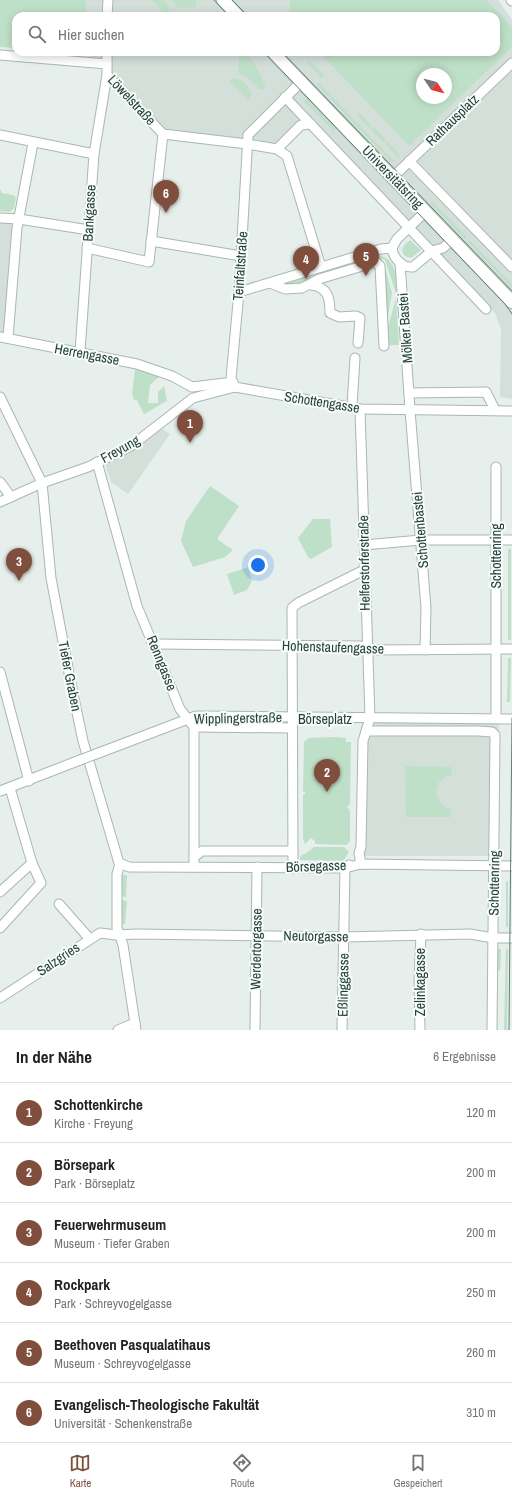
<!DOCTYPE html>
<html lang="de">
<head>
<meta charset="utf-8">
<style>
  :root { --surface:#fff; --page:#f6f6f6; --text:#222; --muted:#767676; --line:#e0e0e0; --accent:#804e3d }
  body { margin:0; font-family:"Archivo Narrow",sans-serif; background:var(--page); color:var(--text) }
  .compass { position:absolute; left:416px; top:68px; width:36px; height:36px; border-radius:50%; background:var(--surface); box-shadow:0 2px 10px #0003; rotate:125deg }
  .you { position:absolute; left:258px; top:565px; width:14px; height:14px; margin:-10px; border:3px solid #fff; border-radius:50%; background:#1a73e8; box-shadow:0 0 0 6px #1a73e833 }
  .badge { display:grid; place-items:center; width:26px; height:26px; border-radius:50%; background:var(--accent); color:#fff; font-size:13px; font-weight:700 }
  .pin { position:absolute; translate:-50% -33px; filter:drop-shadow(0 1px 2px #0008) }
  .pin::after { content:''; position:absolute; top:21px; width:14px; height:12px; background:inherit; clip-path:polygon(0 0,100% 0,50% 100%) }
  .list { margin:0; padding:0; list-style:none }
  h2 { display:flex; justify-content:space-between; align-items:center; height:52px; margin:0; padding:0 16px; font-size:17px }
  h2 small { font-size:13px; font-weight:400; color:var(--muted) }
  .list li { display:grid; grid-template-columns:26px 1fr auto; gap:12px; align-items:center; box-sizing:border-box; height:60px; padding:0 16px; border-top:1px solid var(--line) }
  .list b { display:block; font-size:15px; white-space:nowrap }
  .list p { margin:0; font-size:13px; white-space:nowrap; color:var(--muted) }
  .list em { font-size:13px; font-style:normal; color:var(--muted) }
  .icon { flex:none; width:22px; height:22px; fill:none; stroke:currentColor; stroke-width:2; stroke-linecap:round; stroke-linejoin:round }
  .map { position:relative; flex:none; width:512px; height:1030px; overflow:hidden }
  .search { position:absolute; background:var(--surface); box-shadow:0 2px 10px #0003; left:12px; right:12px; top:12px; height:44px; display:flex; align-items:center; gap:10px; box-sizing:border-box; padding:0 14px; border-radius:12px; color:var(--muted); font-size:15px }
  .sheet { height:412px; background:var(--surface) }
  nav { display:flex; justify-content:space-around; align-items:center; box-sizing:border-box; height:56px; border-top:1px solid var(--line); background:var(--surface); font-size:11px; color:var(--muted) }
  nav a { display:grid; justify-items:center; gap:2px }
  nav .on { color:var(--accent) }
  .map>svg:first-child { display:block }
  .built { fill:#d4dfda; fill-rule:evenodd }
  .green { fill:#bfe0c8; fill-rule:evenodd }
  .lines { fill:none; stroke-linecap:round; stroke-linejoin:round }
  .street-casing { stroke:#a8b8b2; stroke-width:11 }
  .secondary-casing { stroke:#a4bbb3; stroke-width:14 }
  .street { stroke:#fff; stroke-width:9 }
  .secondary { stroke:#fff; stroke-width:12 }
  .tram { stroke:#5f7d75; stroke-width:1 }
  .street-bridge-casing { stroke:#a8b8b2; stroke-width:11; stroke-linecap:butt }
  .street-bridge { stroke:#fff; stroke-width:9 }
  .labels { text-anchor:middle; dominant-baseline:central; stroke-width:4; stroke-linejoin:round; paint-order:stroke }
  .street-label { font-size:14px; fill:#24423a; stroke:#f7fbf9 }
</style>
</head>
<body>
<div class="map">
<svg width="512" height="1030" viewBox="0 0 512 1030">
  <rect width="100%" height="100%" fill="#e6efeb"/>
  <g class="built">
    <path d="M0,0H498L512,20V399L500,397L501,329L495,313L311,122L282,149L163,134L87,53L78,52H496V16H16ZM422,74H446V98H422Z"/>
    <path d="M0,218L15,220L6,334L0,333Z"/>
    <path d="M162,429L170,434L128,494L111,482L105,463L132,451Z"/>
    <path d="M499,722L490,856H364L366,723Z"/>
  </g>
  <g class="green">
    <path d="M0,0H85L87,16H16V48L0,47Z"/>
    <path d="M152,0H165L169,8L168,14H165Z"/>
    <path d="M172,0H195L197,3L195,7L178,8Z"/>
    <path d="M290,0H486L512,27V47L409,146L319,52H496V16H286L290,9ZM422,74H446V98H422Z"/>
    <path d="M240,52H245L254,63L265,84L264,89H260L247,77L238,72Z"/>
    <path d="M309,60L324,75L322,78L307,63Z"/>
    <path d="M231,79C240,77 248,84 251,93L249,101L230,82Z"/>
    <path d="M319,83L394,161L392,163L317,85Z"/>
    <path d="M306,99L335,129L333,131L304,101Z"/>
    <path d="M360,113L371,125L369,128L357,115Z"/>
    <path d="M374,127L386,140L383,142L371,130Z"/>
    <path d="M388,142L400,155L398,157L385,144Z"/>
    <path d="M0,189L2,193L13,195L16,197L14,208L10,212L0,211Z"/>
    <path d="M432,201L467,237L465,239L430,203Z"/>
    <path d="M410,240L421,250L411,258L405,256C399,249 404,245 410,240Z"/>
    <path d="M470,240L512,284V288L468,242Z"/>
    <path d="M376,256C397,255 397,280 396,294L385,260L379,257C368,258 329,269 319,274C303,281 302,290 282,284Z"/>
    <path d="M382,264H384L392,293L386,328Z"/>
    <path d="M396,298L399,345H389L388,327Z"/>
    <path d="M135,369L160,376L150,385L148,403H158V392L164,386L167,401L144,414L137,400H134L132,394Z"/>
    <path d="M210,486L239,506L217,539L233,550L225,557L193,567L181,541L186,521Z"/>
    <path d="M313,519H330L332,547L311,559L308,557L298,538Z"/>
    <rect x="508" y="549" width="3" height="91"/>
    <path d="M248,567L252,581L247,590L234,595L227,574Z"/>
    <path d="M508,658H511L510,702H507Z"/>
    <path d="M334,737L346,738V742H351L350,804L347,807L350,810V841L347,845L315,844V841L311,838L305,844L303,839V795L306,793L303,791L304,742L309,738Z"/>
    <path d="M405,766L452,767L451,776L448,775L439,782L436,792L441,804L448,809L451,808V817H406Z"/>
    <path d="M314,847H344L349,852L343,861L300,860L301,855L305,854Z"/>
    <path d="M121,875H127L126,897L120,896Z"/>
    <path d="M508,881V927H506V882Z"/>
    <path d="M121,900L127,901L125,924H121Z"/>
    <path d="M498,949H501L500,971L498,970Z"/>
    <path d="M506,949H508L507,1030H504Z"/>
  </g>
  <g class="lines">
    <defs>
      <g id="street">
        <path d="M511,0L512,1"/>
        <path d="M107,16L108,0"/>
        <path d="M0,55L107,64V75L163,134L247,144L277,149L301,125L311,124"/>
        <path d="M107,64V52"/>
        <path d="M285,97L486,309"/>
        <path d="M0,135L94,154"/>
        <path d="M277,149L287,156L321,267"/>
        <path d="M409,161L512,267"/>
        <path d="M393,177L512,63"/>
        <path d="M0,218L19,219L89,230"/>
        <path d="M151,241L241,256"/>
        <path d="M87,248L149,262L163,134"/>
        <path d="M392,248C393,258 402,268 413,267L432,251L443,248L453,239"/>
        <path d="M392,248L397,239L426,211"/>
        <path d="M400,263L410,410L426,608L425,650"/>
        <path d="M270,283L285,289L302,288L319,279L376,262L380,266L384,346"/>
        <path d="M311,285C328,287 330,298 330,313L339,317L356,316L360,318L358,343"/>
        <path d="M239,292L381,249L392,248"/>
        <path d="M0,337L137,364L172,376L192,387L225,383"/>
        <path d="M8,338L17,228L33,143"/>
        <path d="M80,352L94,154L107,75"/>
        <path d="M235,387L231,378L239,292L248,135L301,82"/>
        <path d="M409,393L486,392L495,410"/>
        <path d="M0,397L42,483L51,578L72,689L83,741L119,863L129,867L345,868L361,864L512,866"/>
        <path d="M352,406L355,358"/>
        <path d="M360,409L370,718L363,741L361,847L359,853L361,864"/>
        <path d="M97,462L137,606L180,709L194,727V867"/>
        <path d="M0,482L11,497"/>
        <path d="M0,502L42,483L88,467L131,446L193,398L235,387L360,409L512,411"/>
        <path d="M364,545L421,540H512"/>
        <path d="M154,644L361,646L376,650L512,649"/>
        <path d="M0,672L29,781"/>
        <path d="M496,718V467"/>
        <path d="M194,727L291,728"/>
        <path d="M366,731H479L492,732L495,735L492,1030"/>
        <path d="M96,754L196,716L512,719"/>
        <path d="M0,791L80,760"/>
        <path d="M194,857L202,851H293"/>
        <path d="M120,864L117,874V928L123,945L136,1030"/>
        <path d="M293,868L292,608L298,603L364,570"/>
        <path d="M0,892L32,863"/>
        <path d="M59,904L89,938"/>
        <path d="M0,928L41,883L32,863L10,788"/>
        <path d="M0,998L100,933L116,935L137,934L344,937L470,934L493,938H512"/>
        <path d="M118,1030L135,1023"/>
        <path d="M255,1030L257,867"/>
        <path d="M342,1030L345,868L349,865"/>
        <path d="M420,1030L419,983L421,934"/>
      </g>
      <g id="secondary">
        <path d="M223,0L238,16"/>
        <path d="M272,52L512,302"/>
      </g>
    </defs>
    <use href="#street" class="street-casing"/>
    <use href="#secondary" class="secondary-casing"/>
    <use href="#street" class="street"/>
    <use href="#secondary" class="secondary"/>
    <g class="tram">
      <path d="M214,0L229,16"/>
      <path d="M232,0L248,16"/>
      <path d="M264,52L505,304L512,314"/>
      <path d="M282,52L512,291"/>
      <path d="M509,1030L512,718"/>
    </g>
    <defs>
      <path id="street-bridge" d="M80,760L96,754"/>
    </defs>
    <use href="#street-bridge" class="street-bridge-casing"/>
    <use href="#street-bridge" class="street-bridge"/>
  </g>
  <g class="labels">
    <g class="street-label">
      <text transform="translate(132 100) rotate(47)">Löwelstraße</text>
      <text transform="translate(452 120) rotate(-44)">Rathausplatz</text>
      <text transform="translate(393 177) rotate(46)">Universitätsring</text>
      <text transform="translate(89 213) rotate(-87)">Bankgasse</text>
      <text transform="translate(240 266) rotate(-86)">Teinfaltstraße</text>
      <text transform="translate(405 328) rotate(-94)">Mölker Bastei</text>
      <text transform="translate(87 354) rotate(11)">Herrengasse</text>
      <text transform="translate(322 402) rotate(9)">Schottengasse</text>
      <text transform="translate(120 449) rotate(-29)">Freyung</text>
      <text transform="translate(420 530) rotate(-95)">Schottenbastei</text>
      <text transform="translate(496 556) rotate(-90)">Schottenring</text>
      <text transform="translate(364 563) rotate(-91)">Helferstorferstraße</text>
      <text transform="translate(333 647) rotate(2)">Hohenstaufengasse</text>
      <text transform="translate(162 663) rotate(68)">Renngasse</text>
      <text transform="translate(70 676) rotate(79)">Tiefer Graben</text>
      <text transform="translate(238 718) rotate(-1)">Wipplingerstraße</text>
      <text x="325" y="719">Börseplatz</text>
      <text transform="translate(316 866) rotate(-2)">Börsegasse</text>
      <text transform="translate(494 883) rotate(-89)">Schottenring</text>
      <text transform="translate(316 936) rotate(1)">Neutorgasse</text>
      <text transform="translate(256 949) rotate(-89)">Werdertorgasse</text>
      <text transform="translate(58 959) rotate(-34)">Salzgries</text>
      <text transform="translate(420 982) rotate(-90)">Zelinkagasse</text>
      <text transform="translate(343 985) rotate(-89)">Eßlinggasse</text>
    </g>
  </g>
</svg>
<svg class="compass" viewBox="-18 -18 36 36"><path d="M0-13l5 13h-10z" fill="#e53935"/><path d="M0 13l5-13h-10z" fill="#767676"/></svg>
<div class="you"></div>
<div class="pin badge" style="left:190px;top:443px">1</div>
<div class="pin badge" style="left:327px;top:792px">2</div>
<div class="pin badge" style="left:19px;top:581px">3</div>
<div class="pin badge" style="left:306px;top:279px">4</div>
<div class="pin badge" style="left:366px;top:276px">5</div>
<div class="pin badge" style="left:166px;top:213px">6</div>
<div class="search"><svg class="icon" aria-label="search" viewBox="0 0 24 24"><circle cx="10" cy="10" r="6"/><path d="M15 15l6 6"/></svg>Hier suchen</div>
</div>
<section class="sheet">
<h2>In der Nähe<small>6 Ergebnisse</small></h2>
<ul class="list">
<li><span class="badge">1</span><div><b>Schottenkirche</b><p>Kirche · Freyung</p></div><em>120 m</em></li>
<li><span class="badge">2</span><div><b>Börsepark</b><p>Park · Börseplatz</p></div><em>200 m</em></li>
<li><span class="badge">3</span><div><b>Feuerwehrmuseum</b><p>Museum · Tiefer Graben</p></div><em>200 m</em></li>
<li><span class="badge">4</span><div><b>Rockpark</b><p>Park · Schreyvogelgasse</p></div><em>250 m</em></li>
<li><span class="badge">5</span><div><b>Beethoven Pasqualatihaus</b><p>Museum · Schreyvogelgasse</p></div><em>260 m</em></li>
<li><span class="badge">6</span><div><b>Evangelisch-Theologische Fakultät</b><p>Universität · Schenkenstraße</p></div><em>310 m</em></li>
</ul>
</section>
<nav>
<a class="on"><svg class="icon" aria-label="map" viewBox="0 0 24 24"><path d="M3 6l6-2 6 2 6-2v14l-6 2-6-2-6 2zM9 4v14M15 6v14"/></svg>Karte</a>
<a><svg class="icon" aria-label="directions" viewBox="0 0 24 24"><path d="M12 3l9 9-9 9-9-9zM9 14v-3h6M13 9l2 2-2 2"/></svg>Route</a>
<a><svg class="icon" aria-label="saved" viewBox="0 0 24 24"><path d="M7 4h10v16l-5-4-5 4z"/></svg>Gespeichert</a>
</nav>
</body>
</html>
